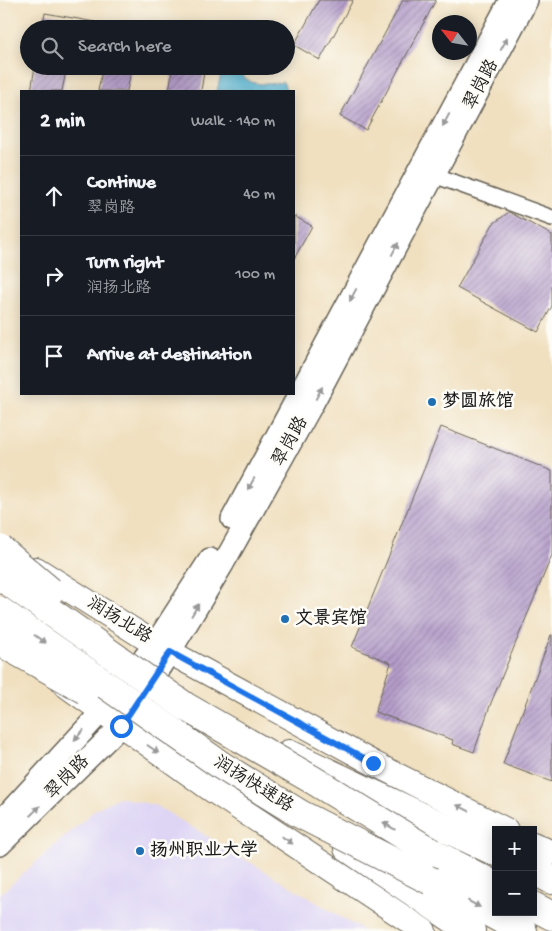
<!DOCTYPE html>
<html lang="en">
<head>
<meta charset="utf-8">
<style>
  :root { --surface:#171b24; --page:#20242c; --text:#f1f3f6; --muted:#9ea1a6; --line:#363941 }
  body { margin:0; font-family:"Gochi Hand","LXGW WenKai TC",sans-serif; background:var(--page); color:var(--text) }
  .controls { position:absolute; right:15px; bottom:15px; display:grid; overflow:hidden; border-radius:0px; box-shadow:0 2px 12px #0003 }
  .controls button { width:45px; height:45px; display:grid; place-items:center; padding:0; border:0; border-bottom:1px solid var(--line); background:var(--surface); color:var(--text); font:25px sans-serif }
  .compass { position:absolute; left:432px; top:15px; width:45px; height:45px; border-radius:50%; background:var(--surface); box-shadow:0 2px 12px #0003; rotate:301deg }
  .stop { position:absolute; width:15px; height:15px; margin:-11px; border:4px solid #1a73e8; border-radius:50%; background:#fff }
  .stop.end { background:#1a73e8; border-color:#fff; box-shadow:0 1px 5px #0008 }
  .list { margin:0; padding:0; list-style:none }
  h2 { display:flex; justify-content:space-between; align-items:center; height:65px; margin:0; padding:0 20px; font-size:21px }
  h2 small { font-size:16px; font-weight:400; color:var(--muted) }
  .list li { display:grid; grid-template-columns:32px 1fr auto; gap:15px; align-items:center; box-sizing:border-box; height:80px; padding:0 20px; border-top:1px solid var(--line) }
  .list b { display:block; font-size:19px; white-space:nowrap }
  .list p { margin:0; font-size:16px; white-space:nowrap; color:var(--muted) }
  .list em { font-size:16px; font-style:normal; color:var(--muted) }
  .icon { flex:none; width:28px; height:28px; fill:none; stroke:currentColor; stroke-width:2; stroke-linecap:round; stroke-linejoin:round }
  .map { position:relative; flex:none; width:552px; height:931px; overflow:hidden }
  .search { position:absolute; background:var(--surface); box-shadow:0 2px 12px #0003; left:20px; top:20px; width:275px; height:55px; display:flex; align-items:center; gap:12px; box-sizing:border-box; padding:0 18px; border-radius:28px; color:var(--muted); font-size:19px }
  .panel { position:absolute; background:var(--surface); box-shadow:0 2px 12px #0003; left:20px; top:90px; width:275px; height:305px; border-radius:0px }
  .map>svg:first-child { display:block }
  .built { fill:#ded5f5 }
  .water { fill:#54b5d3; stroke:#386878 }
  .building { fill:url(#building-hatch) }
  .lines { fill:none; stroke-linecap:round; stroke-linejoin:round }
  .street-casing { stroke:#666155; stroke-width:18 }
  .secondary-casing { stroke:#666155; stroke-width:24 }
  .primary-casing { stroke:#666155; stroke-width:26 }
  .highway-casing { stroke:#666155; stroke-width:30 }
  .street { stroke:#fff; stroke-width:15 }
  .secondary { stroke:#fff; stroke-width:21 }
  .primary { stroke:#fff; stroke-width:24 }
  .highway { stroke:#fff; stroke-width:28 }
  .highway-bridge-casing { stroke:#666155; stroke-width:30; stroke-linecap:butt }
  .highway-bridge { stroke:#fff; stroke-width:28 }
  .oneway { fill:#999 }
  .route { stroke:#1a73e8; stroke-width:6 }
  .poi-dot { fill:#1f6fb2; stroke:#fdfcf7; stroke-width:2 }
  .labels { text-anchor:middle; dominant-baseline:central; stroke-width:5; stroke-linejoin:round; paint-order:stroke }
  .street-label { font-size:18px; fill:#1c1c1c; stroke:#fdfcf7 }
  .poi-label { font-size:18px; font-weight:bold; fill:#1c1c1c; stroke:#fdfcf7; text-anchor:start }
</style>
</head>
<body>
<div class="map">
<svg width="552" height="931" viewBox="0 0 552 931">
  <defs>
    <pattern id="building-hatch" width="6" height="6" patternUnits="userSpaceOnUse" patternTransform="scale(1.25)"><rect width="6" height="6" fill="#b59eca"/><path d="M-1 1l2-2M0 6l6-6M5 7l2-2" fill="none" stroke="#9280a3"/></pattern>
  </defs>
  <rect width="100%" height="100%" fill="#fdfcf7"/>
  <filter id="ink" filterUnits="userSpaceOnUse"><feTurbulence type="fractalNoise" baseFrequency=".02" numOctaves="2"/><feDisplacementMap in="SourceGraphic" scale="10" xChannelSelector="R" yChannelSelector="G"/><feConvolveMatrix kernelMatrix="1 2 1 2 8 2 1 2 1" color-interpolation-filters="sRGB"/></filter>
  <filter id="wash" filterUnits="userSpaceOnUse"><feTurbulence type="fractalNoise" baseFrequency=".0096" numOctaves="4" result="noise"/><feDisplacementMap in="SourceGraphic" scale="20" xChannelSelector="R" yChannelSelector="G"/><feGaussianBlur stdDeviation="1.12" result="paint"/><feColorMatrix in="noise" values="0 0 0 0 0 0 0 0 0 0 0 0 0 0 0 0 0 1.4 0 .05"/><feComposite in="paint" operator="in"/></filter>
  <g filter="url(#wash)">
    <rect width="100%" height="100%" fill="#f0e0c0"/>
    <path class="built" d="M119,797L157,806L364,931H0V894L96,809Z"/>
    <path class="water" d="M223,66H236C245,87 263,85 283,82L287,91H217Z"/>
    <g id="blocks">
      <g class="building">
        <path d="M319,0H353L320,60L294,45Z"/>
        <path d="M403,0H436L366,130L340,116Z"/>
        <path d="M45,13L95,22V29H42Z"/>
        <path d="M35,66H67L62,91H31Z"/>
        <path d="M103,66H132L127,91H98Z"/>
        <path d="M173,66H205L201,91H169Z"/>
        <path d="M509,212L552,235V306L538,332L457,288L493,224Z"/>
        <path d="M294,216L312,226L294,259Z"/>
        <path d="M441,427L552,471V555L491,703L474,752L452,744L453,740L375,712L391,663L352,647Z"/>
        <path d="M551,635H552V782L503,764Z"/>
      </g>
    </g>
  </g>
  <g filter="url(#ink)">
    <use href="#blocks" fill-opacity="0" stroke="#666155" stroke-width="1"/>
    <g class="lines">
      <defs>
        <path id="street" d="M434,175L552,218"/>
        <g id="secondary">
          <path d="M232,519L510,0"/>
          <path d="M0,822L102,711L155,644L210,559"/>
          <path d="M0,845L121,726L170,652L223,564L312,405L527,0"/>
        </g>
        <g id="primary">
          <path d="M36,569L155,644L373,763L506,830"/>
          <path d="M64,684L209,788L424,931"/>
          <path d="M533,844L552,853"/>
        </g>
        <g id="highway">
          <path d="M289,754L496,852"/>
          <path d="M348,848L471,931"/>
          <path d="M431,852L496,886"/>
          <path d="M533,870L552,880"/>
          <path d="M431,881L523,931"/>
          <path d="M533,906L552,916"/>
        </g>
      </defs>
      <use href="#street" class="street-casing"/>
      <use href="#secondary" class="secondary-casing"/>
      <use href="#primary" class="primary-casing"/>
      <use href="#highway" class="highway-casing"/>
      <use href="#street" class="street"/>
      <use href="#secondary" class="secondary"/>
      <use href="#primary" class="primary"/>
      <use href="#highway" class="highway"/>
      <defs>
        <g id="highway-bridge">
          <path d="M0,549L50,591"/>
          <path d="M0,576L186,707L313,780L431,852"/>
          <path d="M0,611L222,766L300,814L431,881"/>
          <path d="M0,642L86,690"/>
        </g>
      </defs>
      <use href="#highway-bridge" class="highway-bridge-casing"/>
      <use href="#highway-bridge" class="highway-bridge"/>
    </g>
    <defs><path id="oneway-solid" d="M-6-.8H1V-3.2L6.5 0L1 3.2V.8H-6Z" transform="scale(1.25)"/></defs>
    <g class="oneway">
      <use href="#oneway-solid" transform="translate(504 44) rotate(-62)"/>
      <use href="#oneway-solid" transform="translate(446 120) rotate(118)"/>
      <use href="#oneway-solid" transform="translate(395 249) rotate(-62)"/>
      <use href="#oneway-solid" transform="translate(353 295) rotate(118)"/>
      <use href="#oneway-solid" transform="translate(319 393) rotate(-62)"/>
      <use href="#oneway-solid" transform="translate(251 484) rotate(119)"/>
      <use href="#oneway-solid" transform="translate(195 610) rotate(-59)"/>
      <use href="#oneway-solid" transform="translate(40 639) rotate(35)"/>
      <use href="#oneway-solid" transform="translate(79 735) rotate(133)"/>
      <use href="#oneway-solid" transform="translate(153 749) rotate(35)"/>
      <use href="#oneway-solid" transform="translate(463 808) rotate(-154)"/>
      <use href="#oneway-solid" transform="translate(35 811) rotate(-45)"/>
      <use href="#oneway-solid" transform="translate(389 826) rotate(-149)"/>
      <use href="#oneway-solid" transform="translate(287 840) rotate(34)"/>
      <use href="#oneway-solid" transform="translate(474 904) rotate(28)"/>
    </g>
  </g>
  <g class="lines" filter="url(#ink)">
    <path class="route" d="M121,726L170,652L373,763"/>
  </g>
  <g class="poi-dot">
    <circle cx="432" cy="402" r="5"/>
    <circle cx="285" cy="619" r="5"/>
    <circle cx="140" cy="851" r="5"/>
  </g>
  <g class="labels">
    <g class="street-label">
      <text transform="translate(482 85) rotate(-62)">翠岗路</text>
      <text transform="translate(291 442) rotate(-61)">翠岗路</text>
      <text transform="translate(119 621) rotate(32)">润扬北路</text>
      <text transform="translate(68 778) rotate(-45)">翠岗路</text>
      <text transform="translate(253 785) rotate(32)">润扬快速路</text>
    </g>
    <g class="poi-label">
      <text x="442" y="402">梦圆旅馆</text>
      <text x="295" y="619">文景宾馆</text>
      <text x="150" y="851">扬州职业大学</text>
    </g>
  </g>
</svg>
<div class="controls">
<button>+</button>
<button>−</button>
</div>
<svg class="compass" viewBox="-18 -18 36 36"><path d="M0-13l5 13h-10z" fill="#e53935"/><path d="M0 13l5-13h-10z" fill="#9ea1a6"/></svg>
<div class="stop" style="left:121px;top:726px"></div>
<div class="stop end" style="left:373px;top:763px"></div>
<div class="search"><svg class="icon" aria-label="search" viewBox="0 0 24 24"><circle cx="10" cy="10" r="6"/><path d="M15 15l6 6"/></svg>Search here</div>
<section class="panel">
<h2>2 min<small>Walk · 140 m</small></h2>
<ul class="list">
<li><svg class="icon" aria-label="ahead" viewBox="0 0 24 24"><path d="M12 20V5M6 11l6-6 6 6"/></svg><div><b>Continue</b><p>翠岗路</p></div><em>40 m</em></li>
<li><svg class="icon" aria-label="right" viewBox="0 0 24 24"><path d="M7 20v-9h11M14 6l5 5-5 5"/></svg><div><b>Turn right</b><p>润扬北路</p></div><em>100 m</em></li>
<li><svg class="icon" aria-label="arrive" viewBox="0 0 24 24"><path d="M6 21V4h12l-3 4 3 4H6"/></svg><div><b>Arrive at destination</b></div></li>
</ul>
</section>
</div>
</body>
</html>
